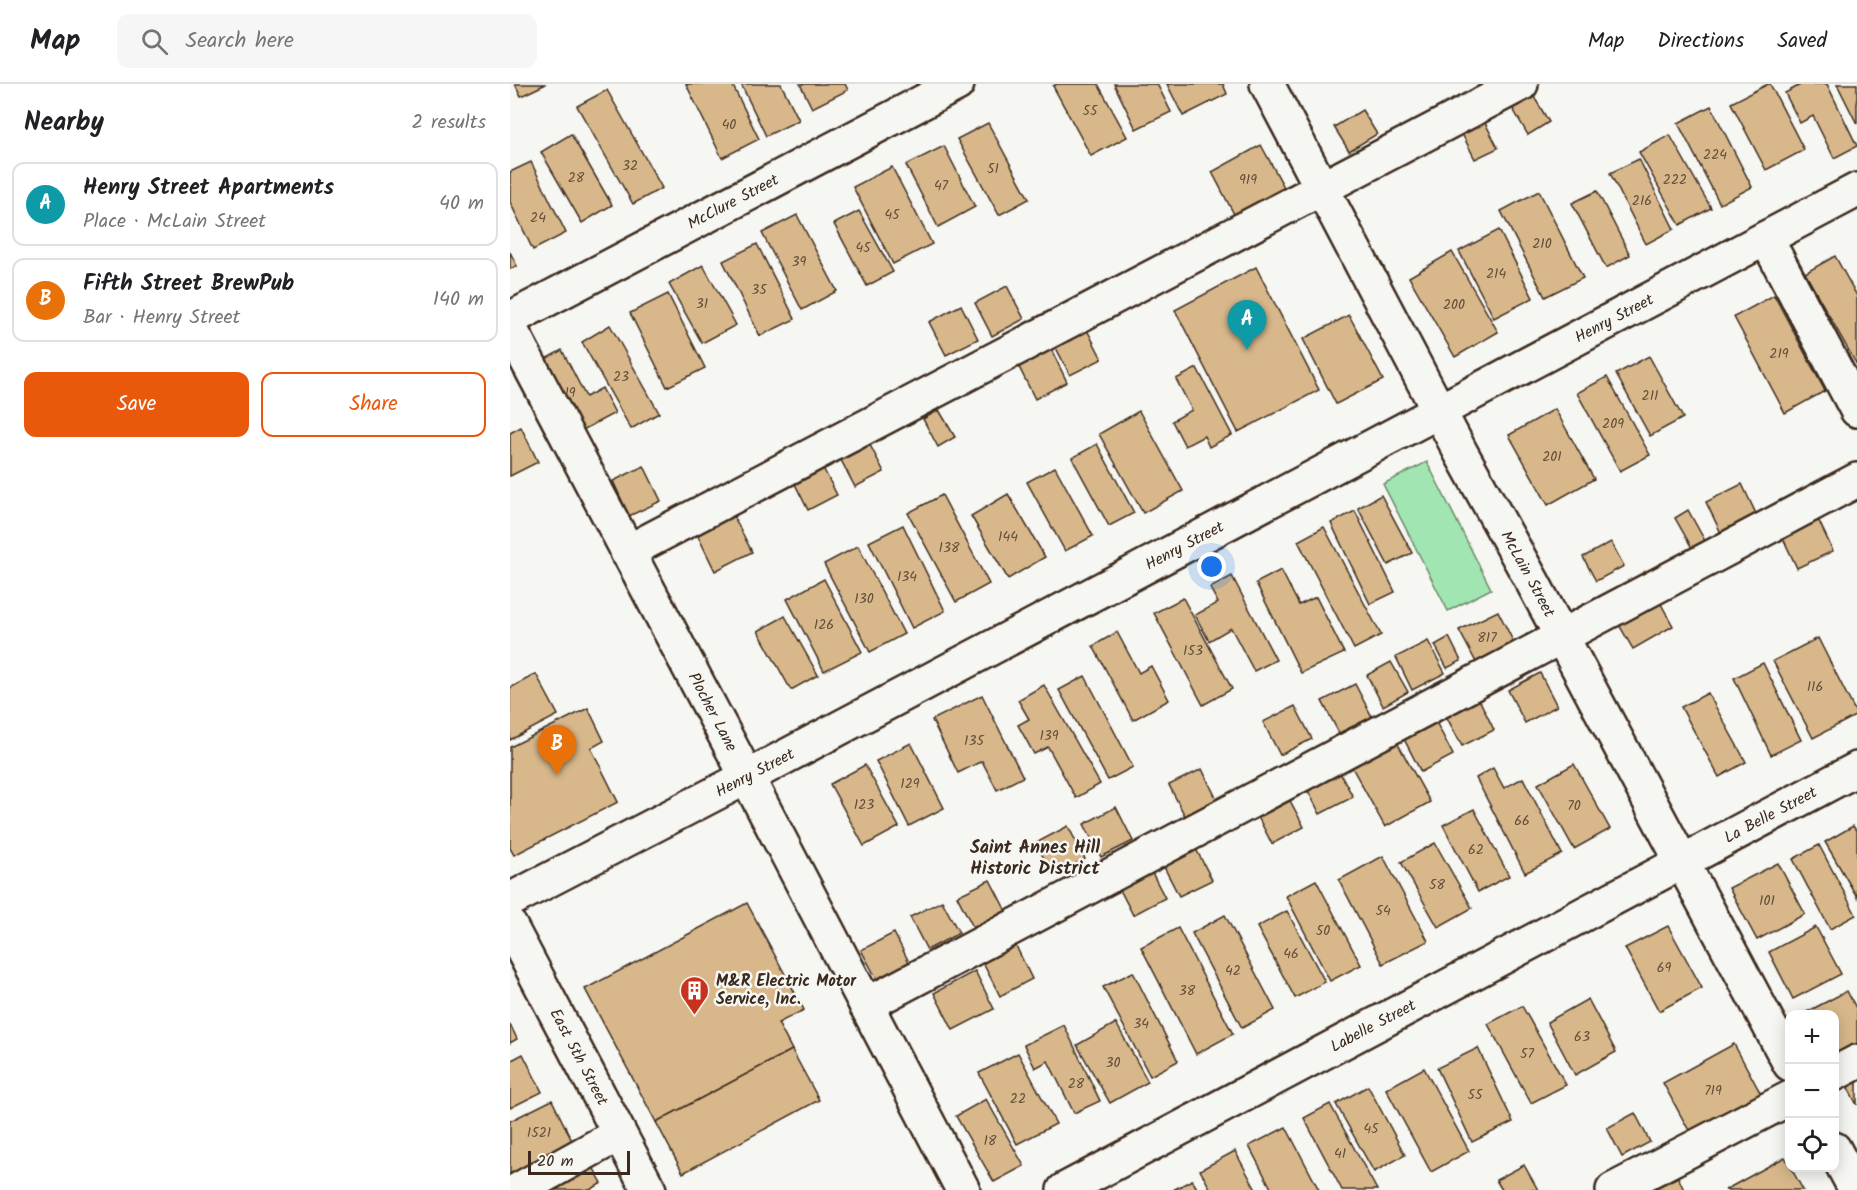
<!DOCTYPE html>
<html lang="en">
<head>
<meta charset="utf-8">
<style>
  :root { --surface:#fff; --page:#f6f6f6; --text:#202124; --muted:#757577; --line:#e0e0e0; --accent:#ea580c }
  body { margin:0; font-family:Kalam,sans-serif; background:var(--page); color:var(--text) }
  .controls { position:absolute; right:18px; bottom:18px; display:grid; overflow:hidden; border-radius:12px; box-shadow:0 3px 15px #0003 }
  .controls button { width:54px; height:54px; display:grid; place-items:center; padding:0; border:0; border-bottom:2px solid var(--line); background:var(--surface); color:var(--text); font:30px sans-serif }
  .scale { position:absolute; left:18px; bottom:15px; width:102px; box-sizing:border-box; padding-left:6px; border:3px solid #3b2a1e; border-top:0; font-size:16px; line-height:21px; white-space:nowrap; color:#3b2a1e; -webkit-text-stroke:4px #f6f6f2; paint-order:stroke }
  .you { position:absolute; left:702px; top:483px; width:21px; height:21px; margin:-15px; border:4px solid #fff; border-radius:50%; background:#1a73e8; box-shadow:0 0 0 9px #1a73e833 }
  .badge { display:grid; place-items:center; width:39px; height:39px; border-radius:50%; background:var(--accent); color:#fff; font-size:20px; font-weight:700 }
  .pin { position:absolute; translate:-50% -50px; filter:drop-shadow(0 2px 3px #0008) }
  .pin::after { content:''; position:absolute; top:32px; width:21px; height:18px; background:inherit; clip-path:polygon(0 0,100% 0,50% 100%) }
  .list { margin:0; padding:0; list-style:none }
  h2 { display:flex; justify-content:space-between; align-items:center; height:78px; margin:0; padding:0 24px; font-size:26px }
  h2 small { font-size:20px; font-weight:400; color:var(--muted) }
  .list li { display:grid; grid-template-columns:39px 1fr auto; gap:18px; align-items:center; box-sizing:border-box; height:84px; margin:0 12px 12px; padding:0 12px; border:2px solid var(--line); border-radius:12px }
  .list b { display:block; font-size:22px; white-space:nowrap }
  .list p { margin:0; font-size:20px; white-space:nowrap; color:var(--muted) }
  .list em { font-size:20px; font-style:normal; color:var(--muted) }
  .actions { display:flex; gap:12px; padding:18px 24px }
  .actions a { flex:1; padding:14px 0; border:2px solid var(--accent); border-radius:12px; text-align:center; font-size:21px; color:var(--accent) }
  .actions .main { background:var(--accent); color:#fff }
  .icon { flex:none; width:33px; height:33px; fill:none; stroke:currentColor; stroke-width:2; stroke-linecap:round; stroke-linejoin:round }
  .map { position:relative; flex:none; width:1347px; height:1106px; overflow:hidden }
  header { display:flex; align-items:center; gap:36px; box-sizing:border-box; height:84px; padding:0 30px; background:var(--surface); border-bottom:2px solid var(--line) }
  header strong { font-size:28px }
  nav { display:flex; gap:33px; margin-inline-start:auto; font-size:21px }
  .search { width:420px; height:54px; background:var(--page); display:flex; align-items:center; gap:15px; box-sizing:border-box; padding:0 21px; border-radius:12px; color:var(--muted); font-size:22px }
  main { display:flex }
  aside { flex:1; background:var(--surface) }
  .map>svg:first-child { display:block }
  .green { fill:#a1e6b2; stroke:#6e8868; stroke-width:1.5 }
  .building { fill:#d8b88b; stroke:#3b2a1e; stroke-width:1.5 }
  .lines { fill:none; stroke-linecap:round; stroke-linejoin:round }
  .minor-casing { stroke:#3b2a1e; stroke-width:38 }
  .major-casing { stroke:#3b2a1e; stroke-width:38 }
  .minor { stroke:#f6f6f2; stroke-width:33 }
  .major { stroke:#f6f6f2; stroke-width:33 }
  .labels { text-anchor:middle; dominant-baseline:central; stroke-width:5; stroke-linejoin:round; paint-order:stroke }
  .number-label { font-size:14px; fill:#624e39 }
  .street-label { font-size:16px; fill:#3b2a1e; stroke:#f6f6f2 }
  .poi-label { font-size:16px; font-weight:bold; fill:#3b2a1e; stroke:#f6f6f2; text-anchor:start }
  .neighbourhood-label { font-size:18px; font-weight:bold; fill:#3b2a1e; stroke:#f6f6f2 }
</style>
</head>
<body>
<header>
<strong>Map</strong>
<div class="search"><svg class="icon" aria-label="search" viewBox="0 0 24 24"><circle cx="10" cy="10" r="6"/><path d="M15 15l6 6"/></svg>Search here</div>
<nav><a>Map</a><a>Directions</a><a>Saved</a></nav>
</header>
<main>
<aside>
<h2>Nearby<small>2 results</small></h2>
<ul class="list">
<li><span class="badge" style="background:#0f9aa8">A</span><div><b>Henry Street Apartments</b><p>Place · McLain Street</p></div><em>40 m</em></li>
<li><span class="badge" style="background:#e8710a">B</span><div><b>Fifth Street BrewPub</b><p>Bar · Henry Street</p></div><em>140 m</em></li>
</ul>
<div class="actions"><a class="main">Save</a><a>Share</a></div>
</aside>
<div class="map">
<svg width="1347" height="1106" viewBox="0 0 1347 1106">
  <rect width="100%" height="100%" fill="#f6f6f2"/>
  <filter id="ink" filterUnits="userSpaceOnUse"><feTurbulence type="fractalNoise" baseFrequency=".0167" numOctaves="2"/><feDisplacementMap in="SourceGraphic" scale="12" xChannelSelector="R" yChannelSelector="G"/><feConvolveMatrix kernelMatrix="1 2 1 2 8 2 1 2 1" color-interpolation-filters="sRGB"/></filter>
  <g filter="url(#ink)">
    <path class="green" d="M917,378L981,505L938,527L873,400Z"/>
    <g class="building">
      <path d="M5,0H36L11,12Z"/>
      <path d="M176,0H222L249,55L212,74Z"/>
      <path d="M231,0H271L289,36L256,52Z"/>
      <path d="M290,0H335L338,6L302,24Z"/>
      <path d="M547,0H588L617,53L581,72L543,2Z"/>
      <path d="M604,0H647L661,28L626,45Z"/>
      <path d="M657,0H713L717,10L673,32Z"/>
      <path d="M1258,0H1260L1294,66L1256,86L1221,19Z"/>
      <path d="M1292,0H1317L1347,62L1324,74L1303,32L1290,39L1275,9Z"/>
      <path d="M1327,0H1347V40Z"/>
      <path d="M97,6L152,104L123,120L67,22Z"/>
      <path d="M1020,6L1039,38L1018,51L999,18Z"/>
      <path d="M1201,22L1242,103L1210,120L1168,39Z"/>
      <path d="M852,26L867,50L839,67L824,43Z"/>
      <path d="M972,33L988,64L965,75L949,44Z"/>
      <path d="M478,39L519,115L489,131L447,55Z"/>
      <path d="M61,50L102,121L72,139L31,68Z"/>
      <path d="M1160,51L1201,124L1170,141L1129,68Z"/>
      <path d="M751,61L775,105L725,132L702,88Z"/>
      <path d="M434,62L465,123L428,143L396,81Z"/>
      <path d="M1129,75L1164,145L1136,160L1100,89Z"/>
      <path d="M21,78L56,149L23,166L0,118V88Z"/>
      <path d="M382,83L422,160L383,180L343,103Z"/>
      <path d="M1029,107L1073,194L1035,213L991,127Z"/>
      <path d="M1087,107L1120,171L1096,184L1062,119Z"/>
      <path d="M349,127L383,188L357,202L324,140Z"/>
      <path d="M287,131L327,207L292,226L252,149Z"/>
      <path d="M989,146L1023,214L984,234L949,167Z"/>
      <path d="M247,160L285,235L250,252L213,177Z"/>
      <path d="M0,168L7,182L0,185Z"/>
      <path d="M942,168L988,248L945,273L899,193Z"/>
      <path d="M1325,172L1347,212V281L1295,189Z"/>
      <path d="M193,181L226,241L192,259L159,200Z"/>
      <path d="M746,183L809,306L728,348L665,226Z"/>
      <path d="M497,202L514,235L482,252L465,219Z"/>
      <path d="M158,210L195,284L157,303L120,229Z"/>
      <path d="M1264,211L1315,307L1275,329L1224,233Z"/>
      <path d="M451,221L468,255L436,271L419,238Z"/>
      <path d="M839,231L873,296L826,320L793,255Z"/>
      <path d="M100,241L149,329L121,345L72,258Z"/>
      <path d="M575,242L592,275L560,291L543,258Z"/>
      <path d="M541,265L557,298L525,315L508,281Z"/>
      <path d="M52,266L76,313L92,304L105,329L67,349L30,278Z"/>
      <path d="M1139,272L1173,334L1140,352L1106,290Z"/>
      <path d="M687,284L722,351L699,363L694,352L675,362L662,337L682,326L666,295Z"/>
      <path d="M1097,293L1140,371L1110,387L1067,309Z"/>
      <path d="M1045,325L1084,395L1038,421L999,351Z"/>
      <path d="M429,326L445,353L428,363L413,335Z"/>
      <path d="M629,327L673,407L633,429L589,350Z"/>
      <path d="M11,343L28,378L0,392V349Z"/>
      <path d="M587,360L624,429L599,442L562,374Z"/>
      <path d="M360,361L374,388L345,403L331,376Z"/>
      <path d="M134,382L151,417L119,432L103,397Z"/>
      <path d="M545,383L583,452L555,467L517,398Z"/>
      <path d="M313,384L327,411L298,426L284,398Z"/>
      <path d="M1232,400L1248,434L1212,451L1196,418Z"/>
      <path d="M498,410L535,473L498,495L461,432Z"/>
      <path d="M432,411L479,500L446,518L398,429Z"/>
      <path d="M871,411L902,469L878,481L848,424Z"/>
      <path d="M1178,426L1195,457L1182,464L1165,434Z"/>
      <path d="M845,427L885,508L860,520L821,439Z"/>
      <path d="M223,431L242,468L205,487L187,450Z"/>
      <path d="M1307,433L1323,467L1287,484L1271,450Z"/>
      <path d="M393,441L435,527L402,544L359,458Z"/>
      <path d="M814,443L871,551L844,565L788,457Z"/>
      <path d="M1101,458L1114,482L1086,497L1073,473Z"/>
      <path d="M348,462L394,550L360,568L314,480Z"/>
      <path d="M771,486L789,521L806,513L834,569L791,589L746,499Z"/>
      <path d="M722,492L766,576L744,587L721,544L699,557L685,531L708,519L700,504Z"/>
      <path d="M314,495L352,568L314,587L277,515Z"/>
      <path d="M1145,509L1163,542L1123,565L1104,532Z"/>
      <path d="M673,514L722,605L693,621L644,529Z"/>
      <path d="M988,527L1005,561L967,580L949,546Z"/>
      <path d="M275,532L308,591L281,606L248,547Z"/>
      <path d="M607,548L629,589L641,582L659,616L623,636L583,562Z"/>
      <path d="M939,553L951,577L937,584L925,561Z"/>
      <path d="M1308,554L1347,631L1303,654L1263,577Z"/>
      <path d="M918,557L935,589L902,606L886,573Z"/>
      <path d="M881,578L898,608L873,622L857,591Z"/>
      <path d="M1253,579L1291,656L1261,671L1224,594Z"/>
      <path d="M1030,589L1047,622L1015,639L998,606Z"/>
      <path d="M26,590L48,631L0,656V604Z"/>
      <path d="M575,592L623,683L598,696L549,606Z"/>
      <path d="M845,600L862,633L829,649L812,617Z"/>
      <path d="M534,601L590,700L566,714L538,663L524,670L508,641L519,635L508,616Z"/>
      <path d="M1198,609L1236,678L1209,693L1171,623Z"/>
      <path d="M472,611L513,693L487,706L472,677L448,689L422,636Z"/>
      <path d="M968,613L984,646L952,662L935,630Z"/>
      <path d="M785,622L802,655L770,671L753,638Z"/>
      <path d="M78,624L94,657L81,664L108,718L4,771L0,764V663Z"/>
      <path d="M926,638L943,671L911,688L894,655Z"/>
      <path d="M883,651L920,718L875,743L838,676Z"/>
      <path d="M401,659L434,724L399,742L366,677Z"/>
      <path d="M1064,680L1100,745L1064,765L1028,700Z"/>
      <path d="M355,681L389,743L354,762L320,700Z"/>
      <path d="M826,681L843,713L810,730L793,697Z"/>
      <path d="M983,684L994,704L1013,694L1052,770L1015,789L966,694Z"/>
      <path d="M692,685L708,718L676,734L659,701Z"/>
      <path d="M777,711L794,743L762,760L745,727Z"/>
      <path d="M606,723L623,757L591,773L574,740Z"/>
      <path d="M964,725L999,792L968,808L933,741Z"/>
      <path d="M558,742L575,775L543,792L526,759Z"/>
      <path d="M1343,742L1347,748V813L1315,758Z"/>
      <path d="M925,759L962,824L928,843L891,778Z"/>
      <path d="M1309,761L1346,831L1320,845L1283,775Z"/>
      <path d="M685,763L702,796L669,812L652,779Z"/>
      <path d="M873,772L918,857L873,880L829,796Z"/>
      <path d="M1268,779L1295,830L1247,856L1219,804Z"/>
      <path d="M638,781L655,814L623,831L606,798Z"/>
      <path d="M480,796L497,829L464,845L447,812Z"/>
      <path d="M806,796L851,881L820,897L776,812Z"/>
      <path d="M432,817L449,849L417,866L400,833Z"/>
      <path d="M237,819L294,926L268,939L282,966L146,1038L75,905Z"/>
      <path d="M777,827L815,898L785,914L747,843Z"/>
      <path d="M715,831L765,926L732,944L682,849Z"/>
      <path d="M1158,842L1192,904L1149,927L1115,864Z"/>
      <path d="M1306,843L1331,890L1283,915L1259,868Z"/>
      <path d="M668,844L723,950L686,970L631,863Z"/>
      <path d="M384,849L401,882L369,899L351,866Z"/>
      <path d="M506,862L522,895L490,912L473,879Z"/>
      <path d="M465,887L484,925L443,946L424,909Z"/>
      <path d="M623,888L668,977L640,992L593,903Z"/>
      <path d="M1337,907L1347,926V961L1324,973V930H1293Z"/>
      <path d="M1078,915L1106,968L1065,991L1037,938Z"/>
      <path d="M1012,922L1056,1001L1021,1019L978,940Z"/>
      <path d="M606,939L638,998L600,1019L567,961Z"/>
      <path d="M0,940L7,955L0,959Z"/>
      <path d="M554,941L590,1017L564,1029L538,977L525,984L514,961Z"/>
      <path d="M1224,960L1253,1014L1182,1052L1153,999Z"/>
      <path d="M968,964L1003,1038L962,1058L927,984Z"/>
      <path d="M282,966L309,1016L173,1089L146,1038Z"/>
      <path d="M508,969L546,1040L507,1060L469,989Z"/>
      <path d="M13,970L32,1008L0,1024V977Z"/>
      <path d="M914,984L959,1067L921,1088L876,1005Z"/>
      <path d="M1347,989V1021L1334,996Z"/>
      <path d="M858,1002L895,1071L864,1088L826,1020Z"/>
      <path d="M476,1015L514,1082L484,1098L446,1032Z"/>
      <path d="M42,1016L64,1061L0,1093V1037Z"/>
      <path d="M820,1020L867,1106H832L794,1034Z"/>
      <path d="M1125,1029L1140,1058L1112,1073L1097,1044Z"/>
      <path d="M776,1043L809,1106H762L739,1062Z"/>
      <path d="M725,1067L746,1106H701L690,1086Z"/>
      <path d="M1275,1073L1293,1106H1215Z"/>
      <path d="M79,1076L92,1099L80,1106H25Z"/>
      <path d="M1014,1081L1028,1106H992L986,1096Z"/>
      <path d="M1168,1093L1174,1106H1141Z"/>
      <path d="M682,1096L688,1106H663Z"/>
    </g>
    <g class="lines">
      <defs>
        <g id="minor">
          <path id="s1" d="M757,0L951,369L1022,497L1280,980"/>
          <path d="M1256,154L1347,326"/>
          <path id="s2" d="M0,235L447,0"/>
          <path id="s3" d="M0,244L237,693L453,1106"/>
          <path d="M117,468L1011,0"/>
          <path id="s4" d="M0,816L237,693L1347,106"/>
          <path d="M356,921L1347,396"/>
          <path d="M1324,990L1347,978"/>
          <path d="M1324,1065L1346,1106"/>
          <path d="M8,1106L109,1050"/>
          <path id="s5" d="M554,1106L1347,685"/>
          <path d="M1103,1106L1280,1014"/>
        </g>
        <g id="major">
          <path id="s6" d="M0,842L139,1106"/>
        </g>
      </defs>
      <use href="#minor" class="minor-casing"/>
      <use href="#major" class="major-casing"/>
      <use href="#minor" class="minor"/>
      <use href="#major" class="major"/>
    </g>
  </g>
  <defs>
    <symbol id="building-pin" viewBox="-11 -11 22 30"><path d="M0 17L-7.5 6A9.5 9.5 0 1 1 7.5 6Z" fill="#c8321e" stroke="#f6f6f2"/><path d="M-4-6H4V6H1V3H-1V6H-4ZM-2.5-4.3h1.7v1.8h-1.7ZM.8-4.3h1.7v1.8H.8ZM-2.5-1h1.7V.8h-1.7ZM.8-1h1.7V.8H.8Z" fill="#fff"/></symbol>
  </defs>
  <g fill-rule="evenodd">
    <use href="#building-pin" x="168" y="890" width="33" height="45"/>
  </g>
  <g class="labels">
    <g class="number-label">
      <text x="580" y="27">55</text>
      <text x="219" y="41">40</text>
      <text x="1205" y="71">224</text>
      <text x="120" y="82">32</text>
      <text x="483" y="85">51</text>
      <text x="66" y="94">28</text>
      <text x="738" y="96">919</text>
      <text x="1165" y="96">222</text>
      <text x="431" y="102">47</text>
      <text x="1132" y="117">216</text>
      <text x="382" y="131">45</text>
      <text x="28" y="134">24</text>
      <text x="1032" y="160">210</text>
      <text x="353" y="164">45</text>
      <text x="289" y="178">39</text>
      <text x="986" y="190">214</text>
      <text x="249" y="206">35</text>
      <text x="192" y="220">31</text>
      <text x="944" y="221">200</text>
      <text x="1269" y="270">219</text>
      <text x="111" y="293">23</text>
      <text x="60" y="309">19</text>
      <text x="1140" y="312">211</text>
      <text x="1103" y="340">209</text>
      <text x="1042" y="373">201</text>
      <text x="498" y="453">144</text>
      <text x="439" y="464">138</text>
      <text x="397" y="493">134</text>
      <text x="354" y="515">130</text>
      <text x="314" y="541">126</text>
      <text x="977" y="554">817</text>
      <text x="683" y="567">153</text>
      <text x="1305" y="603">116</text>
      <text x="539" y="652">139</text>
      <text x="464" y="657">135</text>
      <text x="400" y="700">129</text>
      <text x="354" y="721">123</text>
      <text x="1064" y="722">70</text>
      <text x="1012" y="737">66</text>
      <text x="966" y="766">62</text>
      <text x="927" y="801">58</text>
      <text x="1257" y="817">101</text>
      <text x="873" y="827">54</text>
      <text x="813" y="847">50</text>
      <text x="781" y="870">46</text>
      <text x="1154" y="884">69</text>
      <text x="723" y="887">42</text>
      <text x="677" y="907">38</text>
      <text x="631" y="940">34</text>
      <text x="1072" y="953">63</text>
      <text x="1017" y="970">57</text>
      <text x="603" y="979">30</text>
      <text x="566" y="1000">28</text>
      <text x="1203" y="1007">719</text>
      <text x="965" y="1011">55</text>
      <text x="508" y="1015">22</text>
      <text x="861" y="1045">45</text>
      <text x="29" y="1049">1521</text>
      <text x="480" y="1057">18</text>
      <text x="830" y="1070">41</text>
    </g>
    <g class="street-label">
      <text stroke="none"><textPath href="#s2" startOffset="252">McClure Street</textPath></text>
      <text stroke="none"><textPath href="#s4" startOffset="1248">Henry Street</textPath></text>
      <text stroke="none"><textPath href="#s4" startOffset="762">Henry Street</textPath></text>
      <text stroke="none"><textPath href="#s1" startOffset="555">McLain Street</textPath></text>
      <text stroke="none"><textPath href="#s3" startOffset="434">Plocher Lane</textPath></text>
      <text stroke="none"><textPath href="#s4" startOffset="276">Henry Street</textPath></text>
      <text stroke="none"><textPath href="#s5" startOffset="800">La Belle Street</textPath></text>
      <text stroke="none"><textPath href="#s5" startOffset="350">Labelle Street</textPath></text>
      <text stroke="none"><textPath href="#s6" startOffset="148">East 5th Street</textPath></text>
    </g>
    <g class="poi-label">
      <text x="206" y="897">M&amp;R Electric Motor<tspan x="206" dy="18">Service, Inc.</tspan></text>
    </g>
    <g class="neighbourhood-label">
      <text x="525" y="764">Saint Annes Hill<tspan x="525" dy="21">Historic District</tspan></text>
    </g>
  </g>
</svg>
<div class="controls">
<button>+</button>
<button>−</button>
<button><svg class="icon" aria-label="locate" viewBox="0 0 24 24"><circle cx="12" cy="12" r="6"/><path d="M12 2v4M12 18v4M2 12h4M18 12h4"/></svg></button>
</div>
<div class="scale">20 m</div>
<div class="you"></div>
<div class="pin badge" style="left:737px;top:266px;background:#0f9aa8">A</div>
<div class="pin badge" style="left:47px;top:691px;background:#e8710a">B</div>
</div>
</main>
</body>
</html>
